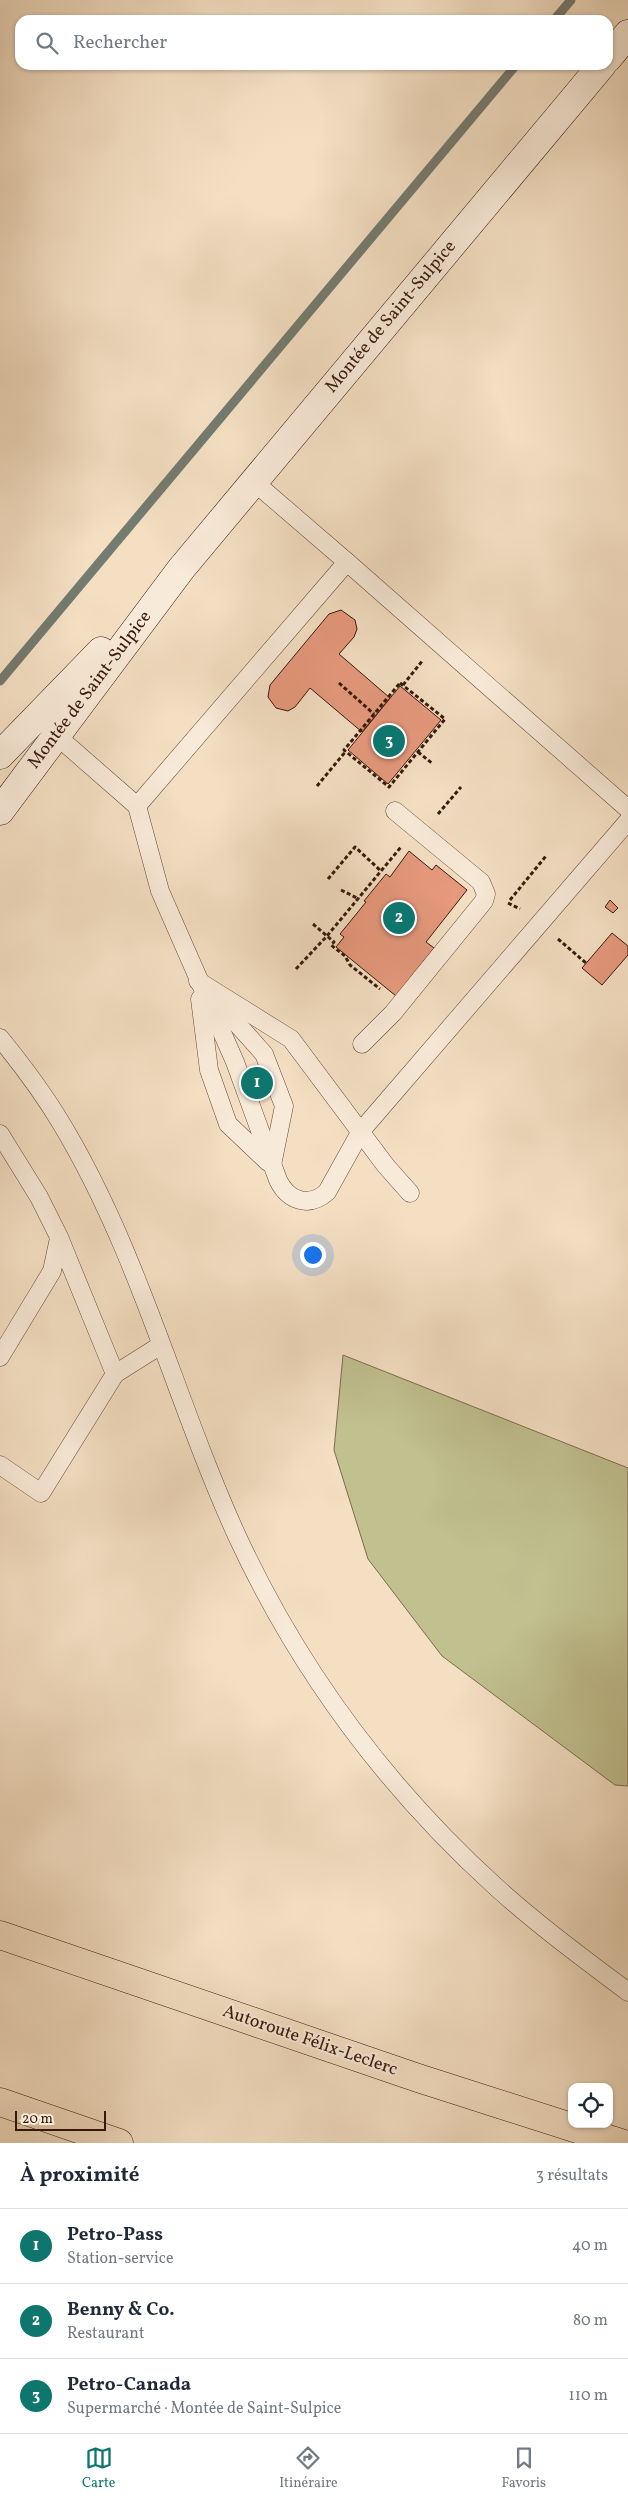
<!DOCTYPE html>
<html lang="fr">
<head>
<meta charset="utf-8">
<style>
  :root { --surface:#fff; --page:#f6f6f7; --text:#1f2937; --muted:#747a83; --line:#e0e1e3; --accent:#0f766e }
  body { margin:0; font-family:Vollkorn,serif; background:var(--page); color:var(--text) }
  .controls { position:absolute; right:15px; bottom:15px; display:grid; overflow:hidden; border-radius:10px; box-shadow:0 1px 4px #0004 }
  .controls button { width:45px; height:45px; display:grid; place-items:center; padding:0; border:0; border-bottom:1px solid var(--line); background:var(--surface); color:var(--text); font:25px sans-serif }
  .scale { position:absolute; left:15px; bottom:12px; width:91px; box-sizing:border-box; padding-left:5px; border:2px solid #37190c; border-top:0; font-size:14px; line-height:18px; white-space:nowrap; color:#37190c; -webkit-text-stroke:4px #f8ead8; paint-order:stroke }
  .you { position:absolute; left:312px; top:1254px; width:18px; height:18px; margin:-12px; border:4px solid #fff; border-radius:50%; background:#1a73e8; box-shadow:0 0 0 8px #1a73e833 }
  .badge { display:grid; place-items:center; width:32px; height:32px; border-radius:50%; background:var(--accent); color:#fff; font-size:16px; font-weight:700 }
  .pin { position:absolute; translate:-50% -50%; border:2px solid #fff; box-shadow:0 1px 5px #0006 }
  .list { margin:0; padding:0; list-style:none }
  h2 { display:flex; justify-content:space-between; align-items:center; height:65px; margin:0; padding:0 20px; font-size:21px }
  h2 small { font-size:16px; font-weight:400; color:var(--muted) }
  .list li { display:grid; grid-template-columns:32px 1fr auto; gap:15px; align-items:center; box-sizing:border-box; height:75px; padding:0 20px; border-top:1px solid var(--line) }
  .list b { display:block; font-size:19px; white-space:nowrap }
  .list p { margin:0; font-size:16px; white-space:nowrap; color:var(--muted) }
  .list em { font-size:16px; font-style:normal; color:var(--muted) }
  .icon { flex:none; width:28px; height:28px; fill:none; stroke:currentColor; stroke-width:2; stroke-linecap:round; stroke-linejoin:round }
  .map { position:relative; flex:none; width:628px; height:2143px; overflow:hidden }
  .search { position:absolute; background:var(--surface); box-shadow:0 1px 4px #0004; left:15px; right:15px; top:15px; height:55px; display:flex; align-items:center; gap:12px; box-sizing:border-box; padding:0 18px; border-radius:15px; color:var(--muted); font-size:19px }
  .sheet { height:290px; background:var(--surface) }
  nav { display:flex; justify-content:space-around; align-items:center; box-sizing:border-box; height:70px; border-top:1px solid var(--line); background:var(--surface); font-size:14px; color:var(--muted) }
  nav a { display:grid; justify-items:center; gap:2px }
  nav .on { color:var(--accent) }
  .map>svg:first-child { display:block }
  .green { fill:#c1c08f; stroke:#7c6c4e }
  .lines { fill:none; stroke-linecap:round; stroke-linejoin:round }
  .stream { stroke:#747b70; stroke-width:9 }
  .building { fill:#e7997d; stroke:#37190c }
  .lane-casing { stroke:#664a3a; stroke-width:19 }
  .secondary-casing { stroke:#37190c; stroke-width:29 }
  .highway-casing { stroke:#37190c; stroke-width:29 }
  .path { stroke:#37190c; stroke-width:3; stroke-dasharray:4 2.5; stroke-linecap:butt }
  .lane { stroke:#f8ead8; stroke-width:18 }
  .secondary { stroke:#f8ead8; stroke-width:28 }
  .highway { stroke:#f4dfc3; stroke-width:28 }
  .labels { text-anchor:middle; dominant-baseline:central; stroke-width:4.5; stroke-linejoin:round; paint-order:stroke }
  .street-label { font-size:18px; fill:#37190c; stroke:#f8ead8 }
</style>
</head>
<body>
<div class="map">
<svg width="628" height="2143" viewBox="0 0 628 2143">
  <rect width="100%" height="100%" fill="#f4dfc3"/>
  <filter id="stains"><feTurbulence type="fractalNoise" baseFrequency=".004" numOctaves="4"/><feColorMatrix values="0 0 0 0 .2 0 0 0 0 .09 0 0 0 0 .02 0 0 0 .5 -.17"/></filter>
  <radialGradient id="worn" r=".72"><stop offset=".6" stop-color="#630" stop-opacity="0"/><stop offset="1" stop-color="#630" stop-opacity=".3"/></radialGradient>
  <path class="green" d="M343,1355L628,1468V1786L615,1785L442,1656L368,1559L334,1450Z"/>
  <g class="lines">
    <g class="stream">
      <path d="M554,20L571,0"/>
      <path d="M0,681L516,65"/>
    </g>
  </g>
  <g class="building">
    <path d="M341,610L355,620L357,629L354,637L339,654L390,698L362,732L310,688L295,707L288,711L276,708L268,697L270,685L329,614Z"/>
    <path d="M400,686L441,720L388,784L348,750Z"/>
    <path d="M409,851L432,870L436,865L467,890L426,942L434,948L396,996L336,947L344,937L340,934L366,902L364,901L386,874L390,877Z"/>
    <path d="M610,900L618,908L613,913L605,907Z"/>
    <path d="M612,933L628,946V955L602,985L582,968Z"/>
  </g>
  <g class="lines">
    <defs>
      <g id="lane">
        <path d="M347,562L628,809"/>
        <path d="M50,730L137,806L347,562L253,481"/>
        <path d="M137,806L160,891L235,1062L278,1180C288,1201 309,1208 327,1192L361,1131L628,821"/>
        <path d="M198,981L291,1039L386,1166L410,1193"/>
        <path d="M214,998L264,1054L284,1106L272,1165"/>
        <path d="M200,999L209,1070L228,1124L268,1162"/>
        <path d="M0,1038C22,1065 43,1093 61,1123C139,1252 175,1400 237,1536C299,1670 387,1788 496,1887C538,1925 583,1958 628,1992"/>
        <path d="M362,1044L393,1013L484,901L486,894L481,882L395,811"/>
        <path d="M0,1134L39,1197L59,1237L115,1374"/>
        <path d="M0,1357L52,1271L59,1238"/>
        <path d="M0,1465L41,1493L115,1374L161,1345"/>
      </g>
      <g id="secondary">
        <path d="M608,58L628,34"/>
        <path d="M0,755L101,651"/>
        <path d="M0,811L181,569L602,65"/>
      </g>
      <g id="highway">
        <path d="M0,1935L418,2078L621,2143"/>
        <path d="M0,2102L119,2143"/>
      </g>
    </defs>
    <use href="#lane" class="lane-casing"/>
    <use href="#secondary" class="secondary-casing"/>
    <use href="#highway" class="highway-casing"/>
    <g class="path">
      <path d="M339,683L374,714"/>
      <path d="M400,683L445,719L389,787L344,750Z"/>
      <path d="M403,685L423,660"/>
      <path d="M418,752L433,764"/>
      <path d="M317,786L346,751"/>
      <path d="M438,814L461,787"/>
      <path d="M328,879L355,847L381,871"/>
      <path d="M341,890L359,899"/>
      <path d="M510,900L546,856"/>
      <path d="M508,903L520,909"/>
      <path d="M313,924L334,942L331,945L345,956L350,965L380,989"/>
      <path d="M558,939L586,963"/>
      <path d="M296,969L327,936L401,847"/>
    </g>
    <use href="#lane" class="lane"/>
    <use href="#secondary" class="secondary"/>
    <use href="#highway" class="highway"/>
  </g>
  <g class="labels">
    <g class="street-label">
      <text transform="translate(391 317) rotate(-50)">Montée de Saint-Sulpice</text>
      <text transform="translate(90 690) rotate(-53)">Montée de Saint-Sulpice</text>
      <text transform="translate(310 2041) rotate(19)">Autoroute Félix-Leclerc</text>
    </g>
  </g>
  <rect width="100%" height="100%" filter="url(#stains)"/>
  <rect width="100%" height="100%" fill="url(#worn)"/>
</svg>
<div class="controls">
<button><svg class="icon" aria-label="locate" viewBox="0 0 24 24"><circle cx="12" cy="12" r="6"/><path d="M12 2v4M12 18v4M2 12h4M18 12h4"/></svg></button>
</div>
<div class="scale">20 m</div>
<div class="you"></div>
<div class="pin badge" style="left:257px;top:1083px">1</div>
<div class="pin badge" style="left:399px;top:918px">2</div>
<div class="pin badge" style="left:389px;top:741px">3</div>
<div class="search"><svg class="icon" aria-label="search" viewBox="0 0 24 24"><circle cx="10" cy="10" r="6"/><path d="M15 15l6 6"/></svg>Rechercher</div>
</div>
<section class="sheet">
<h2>À proximité<small>3 résultats</small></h2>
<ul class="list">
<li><span class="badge">1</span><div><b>Petro-Pass</b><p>Station-service</p></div><em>40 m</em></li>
<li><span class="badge">2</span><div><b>Benny &amp; Co.</b><p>Restaurant</p></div><em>80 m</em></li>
<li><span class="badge">3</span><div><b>Petro-Canada</b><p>Supermarché · Montée de Saint-Sulpice</p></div><em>110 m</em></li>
</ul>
</section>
<nav>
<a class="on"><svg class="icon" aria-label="map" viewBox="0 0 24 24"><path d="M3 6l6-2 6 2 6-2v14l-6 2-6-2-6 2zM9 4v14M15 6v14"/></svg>Carte</a>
<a><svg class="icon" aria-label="directions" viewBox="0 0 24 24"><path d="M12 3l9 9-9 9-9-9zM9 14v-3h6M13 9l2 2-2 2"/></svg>Itinéraire</a>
<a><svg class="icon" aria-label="saved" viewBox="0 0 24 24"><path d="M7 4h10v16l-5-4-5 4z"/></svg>Favoris</a>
</nav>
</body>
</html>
